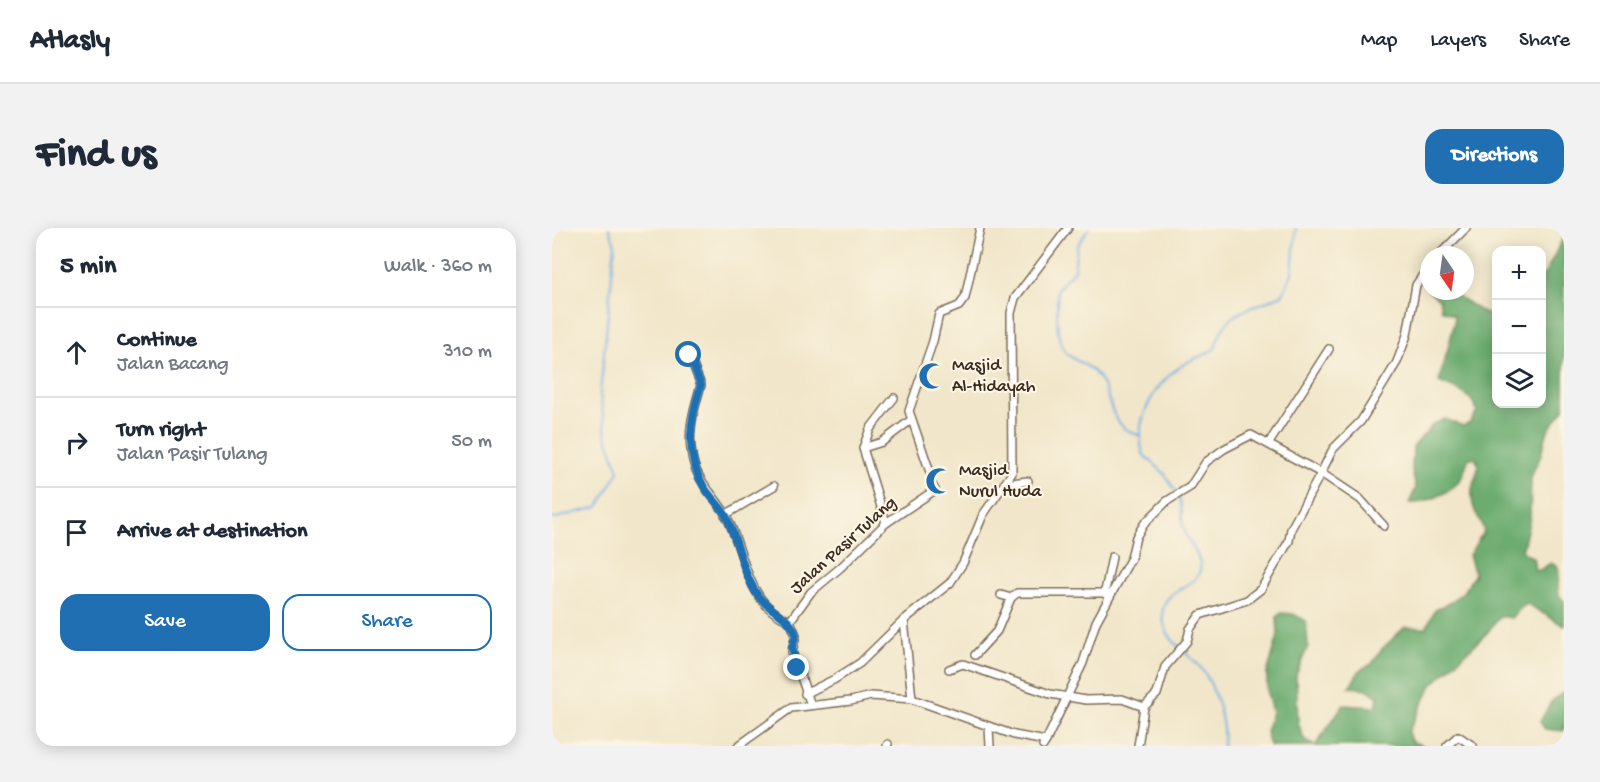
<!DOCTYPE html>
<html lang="en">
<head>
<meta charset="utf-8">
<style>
  :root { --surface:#fff; --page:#f2f2f3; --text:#1f2937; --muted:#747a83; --line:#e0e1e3; --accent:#1f6fb2 }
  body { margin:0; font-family:"Gochi Hand",sans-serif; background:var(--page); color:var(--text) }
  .controls { position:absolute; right:18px; top:18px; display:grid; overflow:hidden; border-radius:12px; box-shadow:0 3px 15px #0003 }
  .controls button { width:54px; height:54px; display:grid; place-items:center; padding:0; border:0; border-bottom:2px solid var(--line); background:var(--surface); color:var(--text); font:30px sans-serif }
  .compass { position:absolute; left:868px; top:18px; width:54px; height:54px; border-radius:50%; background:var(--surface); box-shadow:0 3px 15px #0003; rotate:167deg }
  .stop { position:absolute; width:18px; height:18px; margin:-14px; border:4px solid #1f6fb2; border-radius:50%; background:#fff }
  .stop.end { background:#1f6fb2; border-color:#fff; box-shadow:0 2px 6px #0008 }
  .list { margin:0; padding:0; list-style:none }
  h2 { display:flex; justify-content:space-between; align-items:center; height:78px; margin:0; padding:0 24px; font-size:26px }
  h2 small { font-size:20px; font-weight:400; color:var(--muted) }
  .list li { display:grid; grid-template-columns:39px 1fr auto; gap:18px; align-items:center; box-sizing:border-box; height:90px; padding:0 24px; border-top:2px solid var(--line) }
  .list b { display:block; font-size:22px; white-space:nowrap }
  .list p { margin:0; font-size:20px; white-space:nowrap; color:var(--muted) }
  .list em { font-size:20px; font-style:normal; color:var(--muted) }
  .actions { display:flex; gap:12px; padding:18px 24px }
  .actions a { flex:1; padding:14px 0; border:2px solid var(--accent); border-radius:18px; text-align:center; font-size:21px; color:var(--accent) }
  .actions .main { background:var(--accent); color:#fff }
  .icon { flex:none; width:33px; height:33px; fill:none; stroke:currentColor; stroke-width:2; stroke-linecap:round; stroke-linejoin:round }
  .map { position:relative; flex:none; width:1012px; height:518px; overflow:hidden; border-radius:18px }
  header { display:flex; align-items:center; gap:36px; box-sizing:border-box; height:84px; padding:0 30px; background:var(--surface); border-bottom:2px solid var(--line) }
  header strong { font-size:28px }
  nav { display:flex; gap:33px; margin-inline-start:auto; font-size:21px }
  .intro { display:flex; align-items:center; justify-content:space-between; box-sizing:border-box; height:144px; padding:0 36px }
  h1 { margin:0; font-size:42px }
  .button { padding:15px 27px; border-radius:18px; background:var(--accent); color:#fff; font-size:21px; font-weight:700 }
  main { display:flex; gap:36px; padding:0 36px }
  aside { flex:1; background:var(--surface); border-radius:18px; box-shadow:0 3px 15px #0003 }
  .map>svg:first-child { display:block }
  .forest { fill:#6cac6f; stroke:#546b46; stroke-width:1.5 }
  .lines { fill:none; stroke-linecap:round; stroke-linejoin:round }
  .stream { stroke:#6eaee2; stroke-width:2 }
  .minor-casing { stroke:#7b6c5a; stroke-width:10 }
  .minor { stroke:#fff; stroke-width:7 }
  .route { stroke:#1f6fb2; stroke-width:8 }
  .labels { text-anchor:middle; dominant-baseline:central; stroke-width:4.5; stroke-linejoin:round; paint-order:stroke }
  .poi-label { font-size:18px; fill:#3b2a1e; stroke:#fcf5e5; text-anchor:start }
  .street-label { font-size:18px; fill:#3b2a1e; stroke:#fcf5e5 }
</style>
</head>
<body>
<header>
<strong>Atlasly</strong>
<nav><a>Map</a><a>Layers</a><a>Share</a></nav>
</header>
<div class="intro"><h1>Find us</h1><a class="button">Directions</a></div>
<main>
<aside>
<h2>5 min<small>Walk · 360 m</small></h2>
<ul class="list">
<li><svg class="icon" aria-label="ahead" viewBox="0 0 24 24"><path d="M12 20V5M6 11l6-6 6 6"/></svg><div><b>Continue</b><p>Jalan Bacang</p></div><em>310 m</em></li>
<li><svg class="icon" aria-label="right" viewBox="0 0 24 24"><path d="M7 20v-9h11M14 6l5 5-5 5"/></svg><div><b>Turn right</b><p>Jalan Pasir Tulang</p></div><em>50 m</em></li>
<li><svg class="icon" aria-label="arrive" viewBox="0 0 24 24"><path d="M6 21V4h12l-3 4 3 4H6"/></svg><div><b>Arrive at destination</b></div></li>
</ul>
<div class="actions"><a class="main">Save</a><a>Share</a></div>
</aside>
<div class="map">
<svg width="1012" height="518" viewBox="0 0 1012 518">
  <rect width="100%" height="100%" fill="#fcf5e5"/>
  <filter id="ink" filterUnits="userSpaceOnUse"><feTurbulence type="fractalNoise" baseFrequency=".0167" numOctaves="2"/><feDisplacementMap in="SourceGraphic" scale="12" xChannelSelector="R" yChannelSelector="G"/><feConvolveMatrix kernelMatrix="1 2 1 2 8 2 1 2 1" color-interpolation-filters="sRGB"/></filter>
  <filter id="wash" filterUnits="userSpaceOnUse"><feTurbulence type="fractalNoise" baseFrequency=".008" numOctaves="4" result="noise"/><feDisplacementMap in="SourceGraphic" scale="24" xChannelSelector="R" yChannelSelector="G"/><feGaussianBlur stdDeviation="1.35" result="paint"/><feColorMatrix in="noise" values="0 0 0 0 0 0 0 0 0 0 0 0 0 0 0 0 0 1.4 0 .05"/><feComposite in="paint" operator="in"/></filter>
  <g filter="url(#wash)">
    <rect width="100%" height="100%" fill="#f1e6c9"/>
    <g class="forest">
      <path d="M1012,8V181L996,202L988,230L979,247L978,290L970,323L981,330L983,342L986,343L999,335L1006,339C1010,352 1000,363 1012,373V398L974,375L959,390L948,388L935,405L880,457L856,504L859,513L872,518H718L714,504L720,484L715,465V445L726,408L725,389L729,385L741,386L754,393L756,418L744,447L746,495L752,511L763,518L791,477L824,479L826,469L815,461L797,459L809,441L820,436L830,421L853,399L874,400L883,382L899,374L912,363L923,346L917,327L932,303C927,287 918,280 920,262C921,251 931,239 923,230H917C913,237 913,245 908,252C898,265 873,276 857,275L864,260L860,243L861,219L881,196L893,191L911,198L918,195L925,183C920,165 902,161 887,154C892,132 900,111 903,88L889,81L887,71L877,63H898L933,86L944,85L945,176H990V47L993,46Z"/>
      <path d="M1012,464V503L993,501L988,494L999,474Z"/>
    </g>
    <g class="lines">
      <g class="stream">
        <path d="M537,0L525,18L522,42L505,62C506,79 503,100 509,116C516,133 532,133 543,145C564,169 552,199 590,208"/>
        <path d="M624,264L612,245L591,226C580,191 605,152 634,135C643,129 655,128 663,120C674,80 696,83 730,67L740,46L744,0"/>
        <path d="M627,269C632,281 628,294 633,305C637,316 651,331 648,343C642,362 607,360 611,390C614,415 635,423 649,440C663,458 674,496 671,518"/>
        <path d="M0,291L46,279L67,243L54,207L48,166L63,16L57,0"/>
      </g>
    </g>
  </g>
  <g filter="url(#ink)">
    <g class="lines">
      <defs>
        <g id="minor">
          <path d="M887,27L914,0"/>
          <path d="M137,127L149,157C142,181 135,203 140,228C144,253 162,266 174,287C193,324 194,377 238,393"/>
          <path d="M717,215L777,121"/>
          <path d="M311,220L330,214L359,192"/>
          <path d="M452,256L476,253"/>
          <path d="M173,287L222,258"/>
          <path d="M334,295L311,220L318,201L342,170"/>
          <path d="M449,367L459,370"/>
          <path d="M555,368L553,363L560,329"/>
          <path d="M352,392L360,471"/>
          <path d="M423,427L445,403L459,370L465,365H553"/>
          <path d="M397,441L411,436L498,466L534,472L570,471L592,479L586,518"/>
          <path d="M253,466L283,451L308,435L352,392L398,355L411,335L431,287L460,245L459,85L463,70L516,0"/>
          <path d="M259,477L240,424L244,407L238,393L259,364L288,340L334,295L383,262L379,255V247L357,183L381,113L387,86L407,78L413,70L428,0"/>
          <path d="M592,479L605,466L613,439L635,413L638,401L648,387L695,372L709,361L737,313L739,301L769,245L808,271L832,298"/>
          <path d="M437,499L438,518"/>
          <path d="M494,513L531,435L544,394L579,330L584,309L592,296L615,273L638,259L654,234L672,221L699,207L769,245L781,221L809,193L845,134L855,107L864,57L877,38"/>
          <path d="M186,518L239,480L299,473L319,468L360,471L462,507L494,513L491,518"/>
          <path d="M335,518L336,516"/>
          <path d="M895,518L906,508L921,518"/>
        </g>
      </defs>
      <use href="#minor" class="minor-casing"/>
      <use href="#minor" class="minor"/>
    </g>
  </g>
  <g class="lines" filter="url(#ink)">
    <path class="route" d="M137,127L149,157C138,192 132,225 152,259C158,269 168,277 174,288C187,314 190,346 207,369C219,384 239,389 244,407L240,420L245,440"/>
  </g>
  <defs>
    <symbol id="mosque-bare" viewBox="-9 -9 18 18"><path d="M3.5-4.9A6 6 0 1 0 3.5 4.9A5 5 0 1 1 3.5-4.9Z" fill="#1f6fb2" stroke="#fcf5e5" stroke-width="2.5" paint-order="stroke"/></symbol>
  </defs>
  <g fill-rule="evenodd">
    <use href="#mosque-bare" x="361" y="129" width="38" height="38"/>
    <use href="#mosque-bare" x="368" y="234" width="38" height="38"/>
  </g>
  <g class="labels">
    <g class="poi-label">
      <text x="400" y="138">Masjid<tspan x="400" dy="21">Al-Hidayah</tspan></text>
      <text x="407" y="243">Masjid<tspan x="407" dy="21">Nurul Huda</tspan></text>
    </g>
    <g class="street-label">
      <text transform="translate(292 318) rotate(-42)">Jalan Pasir Tulang</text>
    </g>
  </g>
</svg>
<div class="controls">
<button>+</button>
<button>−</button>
<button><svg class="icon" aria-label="layers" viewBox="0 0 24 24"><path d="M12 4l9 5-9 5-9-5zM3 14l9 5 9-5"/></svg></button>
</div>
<svg class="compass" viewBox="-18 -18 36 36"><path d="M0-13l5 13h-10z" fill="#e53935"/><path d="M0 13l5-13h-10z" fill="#747a83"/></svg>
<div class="stop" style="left:137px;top:127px"></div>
<div class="stop end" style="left:245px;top:440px"></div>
</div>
</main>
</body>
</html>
